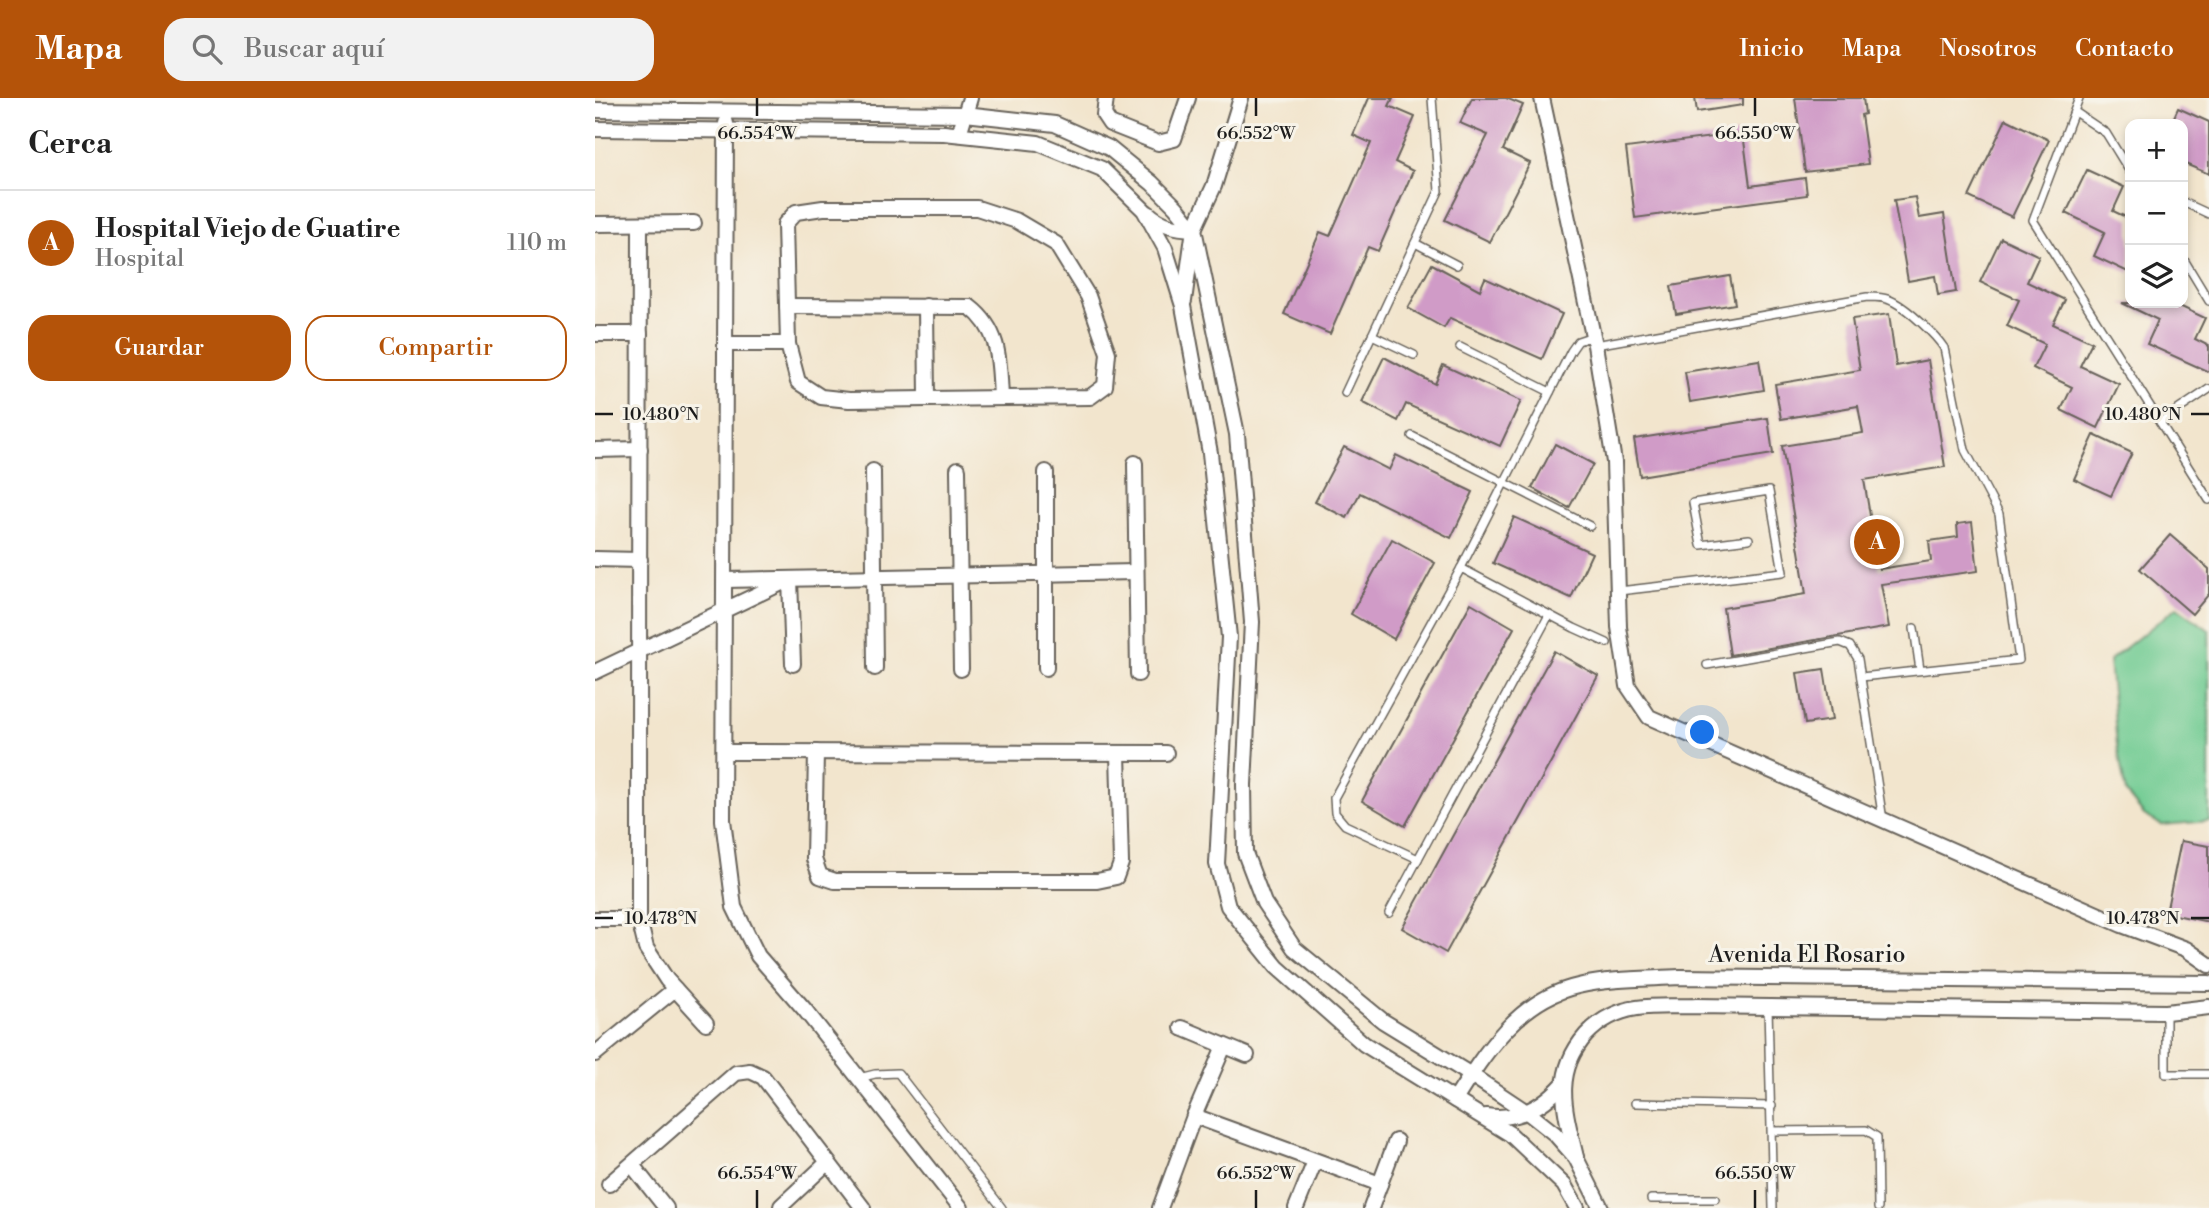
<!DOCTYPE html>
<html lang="es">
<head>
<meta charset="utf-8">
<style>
  :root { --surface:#fff; --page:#f2f2f2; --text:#222; --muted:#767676; --line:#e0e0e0; --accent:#b45309 }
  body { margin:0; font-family:"Libre Bodoni",serif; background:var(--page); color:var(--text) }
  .controls { position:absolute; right:21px; top:21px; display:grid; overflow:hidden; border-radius:14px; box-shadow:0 4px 10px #0003 }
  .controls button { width:63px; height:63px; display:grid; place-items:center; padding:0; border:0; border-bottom:2px solid var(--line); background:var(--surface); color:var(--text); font:35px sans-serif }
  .you { position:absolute; left:1108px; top:635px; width:24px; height:24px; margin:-18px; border:5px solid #fff; border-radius:50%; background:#1a73e8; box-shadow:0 0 0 10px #1a73e833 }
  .badge { display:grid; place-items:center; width:46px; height:46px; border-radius:50%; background:var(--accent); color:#fff; font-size:23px; font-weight:700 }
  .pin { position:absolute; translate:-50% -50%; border:4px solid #fff; box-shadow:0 2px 7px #0006 }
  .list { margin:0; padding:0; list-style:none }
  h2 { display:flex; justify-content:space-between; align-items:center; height:91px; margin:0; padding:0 28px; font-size:30px }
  h2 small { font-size:23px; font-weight:400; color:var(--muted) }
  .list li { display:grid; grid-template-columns:46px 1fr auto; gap:21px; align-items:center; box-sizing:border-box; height:105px; padding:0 28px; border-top:2px solid var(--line) }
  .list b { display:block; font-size:26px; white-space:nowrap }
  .list p { margin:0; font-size:23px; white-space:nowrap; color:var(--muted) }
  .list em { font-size:23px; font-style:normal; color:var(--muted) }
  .actions { display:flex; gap:14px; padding:21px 28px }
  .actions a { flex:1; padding:16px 0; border:2px solid var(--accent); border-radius:21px; text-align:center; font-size:24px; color:var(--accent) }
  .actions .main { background:var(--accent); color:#fff }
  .icon { flex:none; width:38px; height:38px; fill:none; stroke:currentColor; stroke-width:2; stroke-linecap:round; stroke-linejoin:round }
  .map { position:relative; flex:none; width:1614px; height:1110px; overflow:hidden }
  header { display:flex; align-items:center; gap:42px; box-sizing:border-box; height:98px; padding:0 35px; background:var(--accent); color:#fff }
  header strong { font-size:33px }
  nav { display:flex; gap:38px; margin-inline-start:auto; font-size:24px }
  .search { width:490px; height:63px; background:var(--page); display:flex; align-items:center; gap:18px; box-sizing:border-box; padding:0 24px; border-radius:21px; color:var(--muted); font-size:26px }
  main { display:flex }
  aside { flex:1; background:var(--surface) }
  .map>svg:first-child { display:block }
  .green { fill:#70cb92; stroke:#467457; stroke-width:2 }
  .building { fill:#d09bc7 }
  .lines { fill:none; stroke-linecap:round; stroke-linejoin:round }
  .lane-casing { stroke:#67625a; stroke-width:10 }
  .street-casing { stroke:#67625a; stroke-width:18 }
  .lane { stroke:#fff; stroke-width:7 }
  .street { stroke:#fff; stroke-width:14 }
  .ticks { fill:none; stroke:#1c1c1c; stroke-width:2.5 }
  .labels { text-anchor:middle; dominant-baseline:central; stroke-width:6; stroke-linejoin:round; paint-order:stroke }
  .street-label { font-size:23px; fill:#1c1c1c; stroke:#f7f3e8 }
  .ticks-label { font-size:18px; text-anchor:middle; fill:#1c1c1c; stroke:#f7f3e8; stroke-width:6; stroke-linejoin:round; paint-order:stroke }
</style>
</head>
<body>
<header>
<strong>Mapa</strong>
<div class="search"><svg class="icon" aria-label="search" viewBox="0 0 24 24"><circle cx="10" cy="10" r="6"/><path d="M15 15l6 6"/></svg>Buscar aquí</div>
<nav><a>Inicio</a><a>Mapa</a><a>Nosotros</a><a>Contacto</a></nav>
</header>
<main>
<aside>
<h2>Cerca<small></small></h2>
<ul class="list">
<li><span class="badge">A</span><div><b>Hospital Viejo de Guatire</b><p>Hospital</p></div><em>110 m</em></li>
</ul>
<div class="actions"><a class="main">Guardar</a><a>Compartir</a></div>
</aside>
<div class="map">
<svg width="1614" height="1110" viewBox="0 0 1614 1110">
  <rect width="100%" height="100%" fill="#f7f3e8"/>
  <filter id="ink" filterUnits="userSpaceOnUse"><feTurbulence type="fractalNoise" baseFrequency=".0143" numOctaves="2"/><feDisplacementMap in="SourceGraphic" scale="14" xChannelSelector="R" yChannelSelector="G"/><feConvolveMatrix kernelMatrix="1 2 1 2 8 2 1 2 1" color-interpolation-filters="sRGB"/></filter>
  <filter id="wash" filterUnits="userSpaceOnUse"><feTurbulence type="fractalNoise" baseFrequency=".00686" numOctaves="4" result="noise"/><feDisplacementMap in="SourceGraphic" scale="28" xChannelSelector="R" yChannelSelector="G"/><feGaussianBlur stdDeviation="1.57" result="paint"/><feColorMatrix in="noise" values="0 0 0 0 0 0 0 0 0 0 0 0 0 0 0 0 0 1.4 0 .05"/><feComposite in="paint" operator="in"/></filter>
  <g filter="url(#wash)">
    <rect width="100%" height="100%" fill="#f2e5cd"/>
    <path class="green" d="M1582,509L1614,532V723L1567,727L1549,717L1531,695L1522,647L1514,563Z"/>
    <g id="blocks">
      <g class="building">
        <path d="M774,0H798L794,8L820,19L800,64L818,73L783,153L773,149L735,236L689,216L725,134L735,138L776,45L758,37Z"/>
        <path d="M877,0H911L928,7L908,52L935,65L895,144L850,122L893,37L865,25Z"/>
        <path d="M1100,0H1148V7L1102,14Z"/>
        <path d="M1200,0H1268L1270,16L1266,17L1273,66L1210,74Z"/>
        <path d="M1583,10L1614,24V76L1588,65V26H1576Z"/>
        <path d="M1411,21L1454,42L1417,119L1374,99Z"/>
        <path d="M1148,35L1155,88L1210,80L1212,97L1040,120L1031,50Z"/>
        <path d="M1492,72L1529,89L1518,113L1535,121V175L1499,158L1510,134L1471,115Z"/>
        <path d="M1320,99L1324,120L1349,116L1361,194L1343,197L1340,178L1313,183L1299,102Z"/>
        <path d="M1406,140L1444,158L1432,184L1470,202L1458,226L1497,244L1485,268L1524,286L1503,330L1466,312L1477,289L1438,270L1450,246L1412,228L1424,202L1385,184Z"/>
        <path d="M837,166L885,192L890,180L967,216L947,261L855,220L849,230L813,210Z"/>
        <path d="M1135,178L1140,206L1081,216L1076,188Z"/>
        <path d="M1527,205H1578L1610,220L1600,241L1614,248V274L1552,246L1563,222Z"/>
        <path d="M1294,216L1301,268L1333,262L1350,369L1269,382L1284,471L1336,463L1334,443L1363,439L1362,426L1377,424L1383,473L1286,486L1294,529L1135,557L1128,510L1211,496L1187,348L1268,335L1263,308L1186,321L1180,286L1265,272L1257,221Z"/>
        <path d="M789,259L840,286L848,267L926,303L905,348L811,306L803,323L767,304Z"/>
        <path d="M1164,262L1169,292L1095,304L1090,274Z"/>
        <path d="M1173,320L1178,356L1045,378L1039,341Z"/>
        <path d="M1499,337L1537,355L1516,398L1479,381Z"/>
        <path d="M960,346L998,366L974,410L937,390Z"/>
        <path d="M749,349L794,372L801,357L878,394L856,440L765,395L752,420L720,404Z"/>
        <path d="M919,419L997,455L976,500L898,465Z"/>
        <path d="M1575,437L1614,471V496L1597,516L1545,471Z"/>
        <path d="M797,441L840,465L799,541L756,516Z"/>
        <path d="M876,505L919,530L810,728L767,703Z"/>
        <path d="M959,553L1003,578L851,855L807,830Z"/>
        <path d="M1229,571L1237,622L1210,626L1202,575Z"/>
        <path d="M1586,743L1614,748V824L1571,815Z"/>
      </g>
    </g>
  </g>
  <g filter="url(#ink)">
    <use href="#blocks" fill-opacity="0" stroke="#67625a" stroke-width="2"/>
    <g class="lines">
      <defs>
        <g id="lane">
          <path d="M1484,0L1438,122L1614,402"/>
          <path d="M1480,14L1511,35L1535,74"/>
          <path d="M1588,104L1614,116"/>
          <path d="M820,145L862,167"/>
          <path d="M1588,160L1614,203"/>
          <path d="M777,237L819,257"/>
          <path d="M1000,247L1272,199C1281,199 1291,199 1299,204C1314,212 1340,236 1349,250L1370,352L1404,416L1424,562L1266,579"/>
          <path d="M865,249L955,294"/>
          <path d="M750,295L844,93L837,0"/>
          <path d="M1565,324L1614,291"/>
          <path d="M817,338L995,428"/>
          <path d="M866,470L979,530L1012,545"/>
          <path d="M1024,493L1188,474L1174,393L1098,405L1106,447L1154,441"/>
          <path d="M1319,530L1325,572"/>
          <path d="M1112,567L1245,544L1255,548L1263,561L1288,722"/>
          <path d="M823,761L750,727L740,715L739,700L866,470L976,253L983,243L998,238"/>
          <path d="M794,815L954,517"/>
          <path d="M1173,909L1178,1110"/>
          <path d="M1571,915V976H1614"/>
          <path d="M264,980L280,976L303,975L407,1110"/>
          <path d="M1040,1005L1177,1008"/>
          <path d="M1178,1033L1271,1032L1282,1039L1283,1110"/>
          <path d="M1056,1101H1120"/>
        </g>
        <g id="street">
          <path d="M511,0L509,17L515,26L563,45L579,41L593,0"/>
          <path d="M947,0L1000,247L1019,364L1024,529L1033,588L1054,619L1527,827L1591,851L1614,867"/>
          <path d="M0,12L370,16L460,26L514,50L557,85L581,109L599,131L642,336L657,524L649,687L650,755L669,805L699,850L788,923L876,977L936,1017L960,1036L981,1060L1006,1110"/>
          <path d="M131,25L128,722L139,809L163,858L210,912L366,1110"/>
          <path d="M0,31L349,35L443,45L507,71L549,112L570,150L588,208L615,355L634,539L622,766L633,808L682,869L769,946L915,1036L969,1087L982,1110"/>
          <path d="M364,36L375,0"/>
          <path d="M228,110H382L422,123L461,146L493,198L513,255L510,288L495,299L254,302L226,299L203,284L193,246L190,126L201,114Z"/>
          <path d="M553,115C567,128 581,130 599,131"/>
          <path d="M0,126L99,125"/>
          <path d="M45,126C45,358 43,589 44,821L51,850L72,882L111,925"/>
          <path d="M589,203L599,131L619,88L646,0"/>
          <path d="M192,208L375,209C406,233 404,264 406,300"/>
          <path d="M331,208L332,301"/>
          <path d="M0,236H45"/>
          <path d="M131,246H193"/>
          <path d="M0,352L45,351"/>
          <path d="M540,365L543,576"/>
          <path d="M363,371L366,571"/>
          <path d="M278,373L280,570"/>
          <path d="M451,374V570"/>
          <path d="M0,461L45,462"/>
          <path d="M131,482L541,474"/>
          <path d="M0,574L195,481L198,566"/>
          <path d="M129,654L571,655"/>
          <path d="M221,654L219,761L225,778L240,783H502L521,779L526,765L523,655"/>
          <path d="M0,821H44"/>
          <path d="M587,930L652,957"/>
          <path d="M0,956L80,891"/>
          <path d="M860,1002C890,954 924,901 983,888C1016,880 1052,881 1085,879L1614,885"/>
          <path d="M599,1018L785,1086"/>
          <path d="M891,1018C922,1023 948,1009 969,985"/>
          <path d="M981,1059C970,1013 957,976 991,937C1005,922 1021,913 1042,910C1061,907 1082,909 1101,908L1571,914L1614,909"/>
          <path d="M37,1067L71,1110"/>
          <path d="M14,1086L141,975L155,973L168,979L268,1110"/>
          <path d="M186,1108L232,1065"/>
          <path d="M565,1110L599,1018L629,948"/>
          <path d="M701,1110L720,1063"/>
          <path d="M776,1110L801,1043"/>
        </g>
      </defs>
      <use href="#lane" class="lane-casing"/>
      <use href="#street" class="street-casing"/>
      <use href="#lane" class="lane"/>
      <use href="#street" class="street"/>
    </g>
  </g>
  <path class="ticks" d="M162,0V18M661,0V18M1160,0V18M0,316H18M1596,316H1614M0,820H18M1596,820H1614M162,1092V1110M661,1092V1110M1160,1092V1110"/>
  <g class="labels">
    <g class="street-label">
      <text x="1212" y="857">Avenida El Rosario</text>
    </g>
  </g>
  <g class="ticks-label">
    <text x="162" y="41">66.554°W</text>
    <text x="661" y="41">66.552°W</text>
    <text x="1160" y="41">66.550°W</text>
    <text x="66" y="322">10.480°N</text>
    <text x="1548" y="322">10.480°N</text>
    <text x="66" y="826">10.478°N</text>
    <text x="1548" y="826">10.478°N</text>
    <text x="162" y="1081">66.554°W</text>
    <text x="661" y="1081">66.552°W</text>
    <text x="1160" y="1081">66.550°W</text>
  </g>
</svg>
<div class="controls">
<button>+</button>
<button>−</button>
<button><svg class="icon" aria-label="layers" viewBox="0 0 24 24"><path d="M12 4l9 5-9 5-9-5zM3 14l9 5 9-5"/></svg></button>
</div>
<div class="you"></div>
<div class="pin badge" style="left:1282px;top:444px">A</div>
</div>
</main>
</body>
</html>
